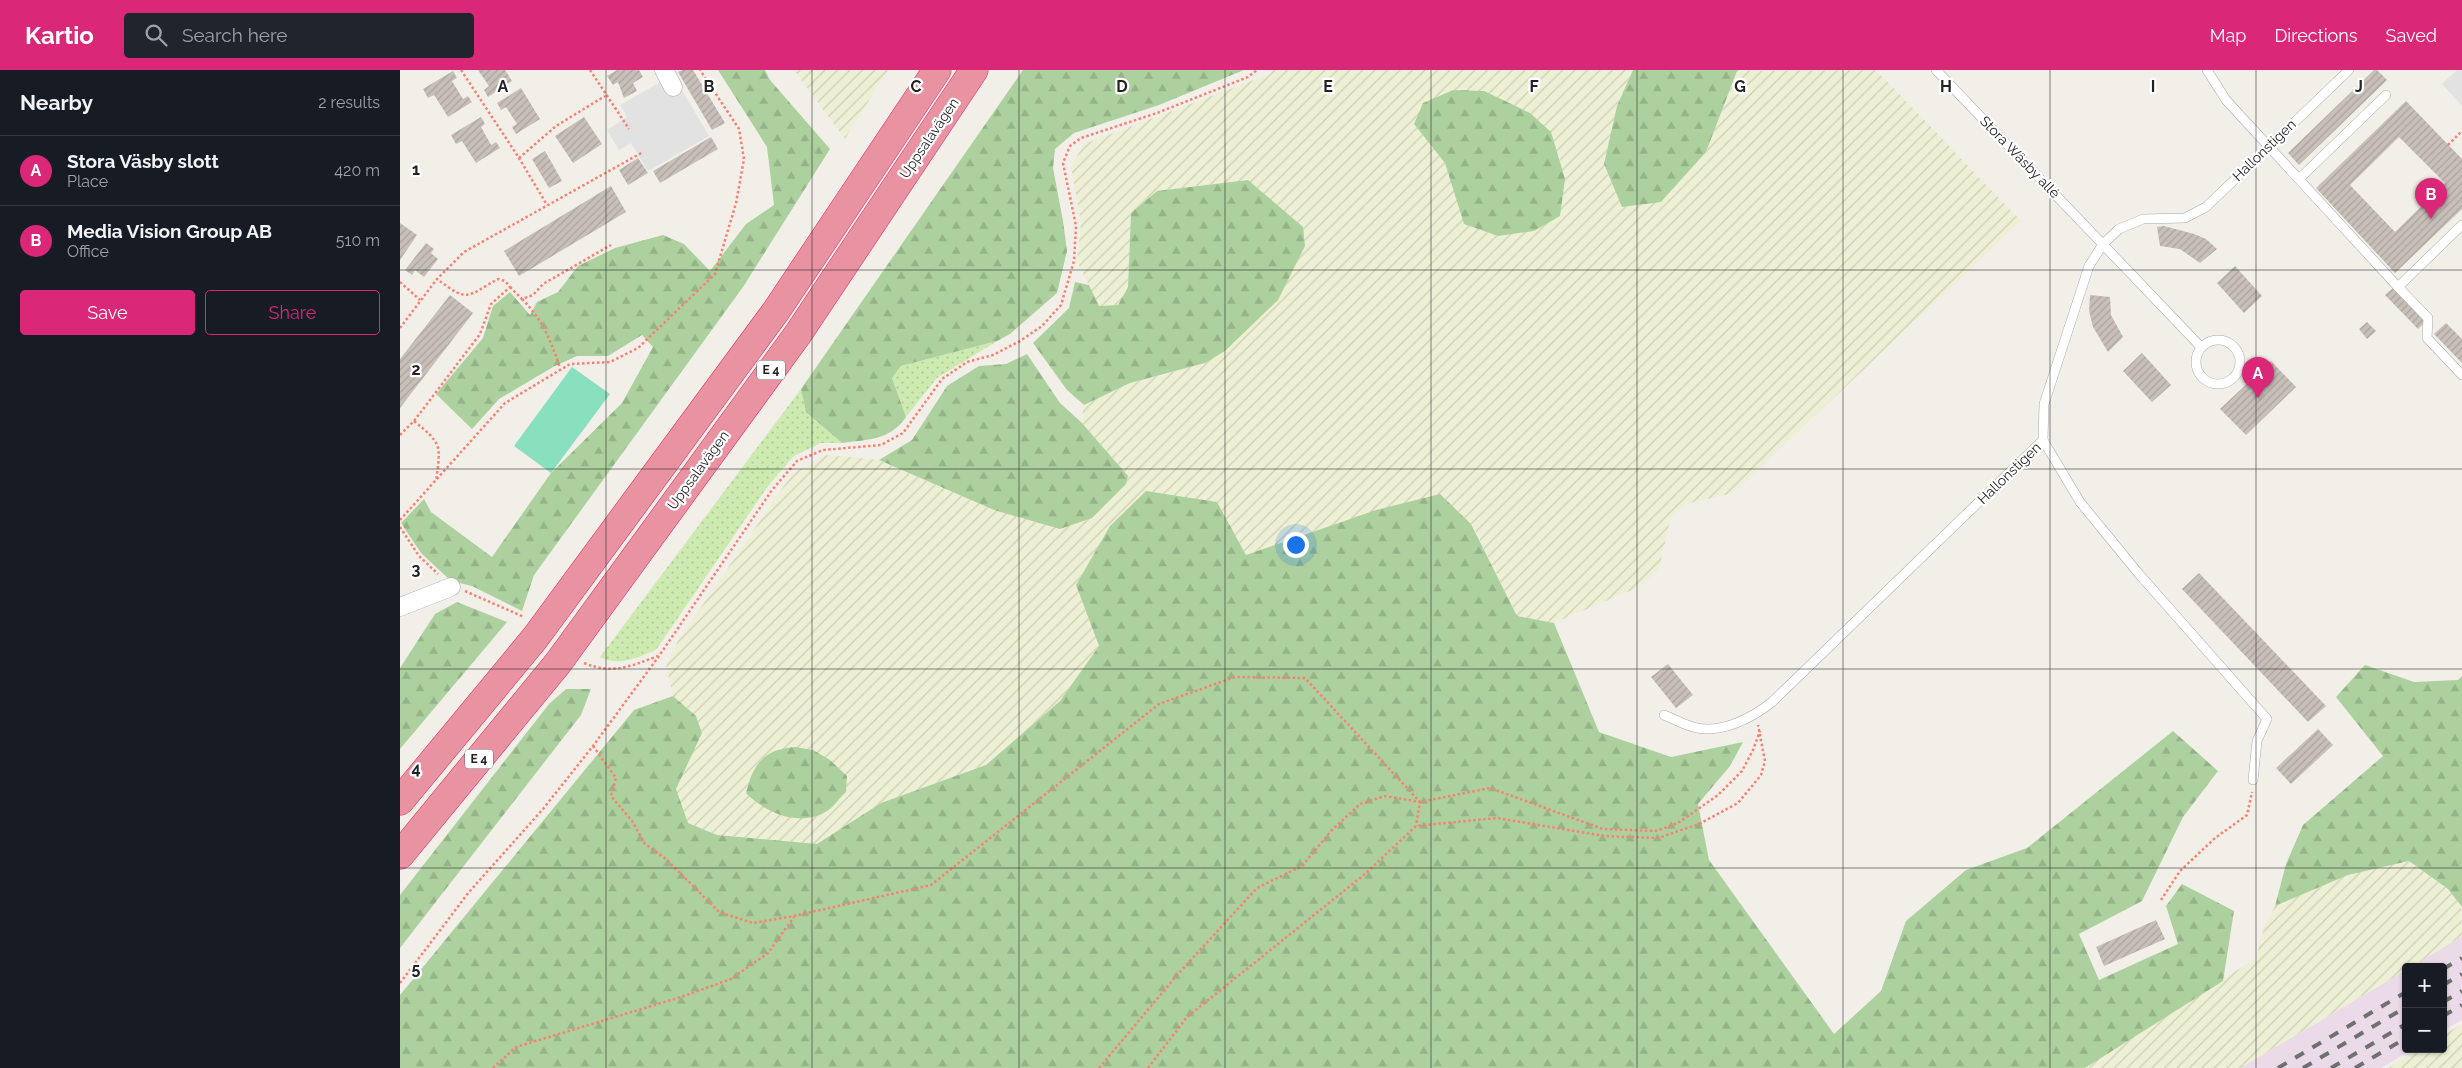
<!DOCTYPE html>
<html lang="en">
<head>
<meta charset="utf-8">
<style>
  :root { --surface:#171b24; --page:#20242c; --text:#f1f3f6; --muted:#9ea1a6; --line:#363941; --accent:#db2777 }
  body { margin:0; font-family:Raleway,sans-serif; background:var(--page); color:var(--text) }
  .controls { position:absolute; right:15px; bottom:15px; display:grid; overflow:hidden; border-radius:5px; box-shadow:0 1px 4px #0004 }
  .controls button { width:45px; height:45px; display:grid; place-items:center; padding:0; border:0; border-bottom:1px solid var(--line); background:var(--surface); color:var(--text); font:25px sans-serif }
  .you { position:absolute; left:895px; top:474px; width:18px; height:18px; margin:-12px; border:4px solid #fff; border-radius:50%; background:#1a73e8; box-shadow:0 0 0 8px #1a73e833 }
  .badge { display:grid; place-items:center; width:32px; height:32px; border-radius:50%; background:var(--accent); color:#fff; font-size:16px; font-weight:700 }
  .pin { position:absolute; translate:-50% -41px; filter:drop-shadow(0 1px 2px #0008) }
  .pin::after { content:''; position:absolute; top:26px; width:18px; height:15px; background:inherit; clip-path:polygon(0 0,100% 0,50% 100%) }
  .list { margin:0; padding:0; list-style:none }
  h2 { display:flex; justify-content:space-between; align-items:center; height:65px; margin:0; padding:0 20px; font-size:21px }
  h2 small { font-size:16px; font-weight:400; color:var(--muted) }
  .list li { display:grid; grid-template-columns:32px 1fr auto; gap:15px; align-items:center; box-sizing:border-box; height:70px; padding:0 20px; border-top:1px solid var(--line) }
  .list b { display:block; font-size:19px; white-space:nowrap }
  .list p { margin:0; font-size:16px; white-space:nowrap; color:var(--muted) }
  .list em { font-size:16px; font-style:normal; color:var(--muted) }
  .actions { display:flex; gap:10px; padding:15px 20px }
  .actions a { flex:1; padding:11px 0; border:1px solid var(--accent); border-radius:5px; text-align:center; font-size:18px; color:var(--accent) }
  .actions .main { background:var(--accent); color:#fff }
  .icon { flex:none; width:28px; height:28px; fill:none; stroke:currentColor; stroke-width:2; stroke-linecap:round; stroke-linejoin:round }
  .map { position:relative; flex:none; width:2062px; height:998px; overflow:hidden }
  header { display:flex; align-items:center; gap:30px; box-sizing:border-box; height:70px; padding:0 25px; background:var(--accent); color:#fff }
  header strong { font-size:24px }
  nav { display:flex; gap:28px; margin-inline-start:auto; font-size:18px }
  .search { width:350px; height:45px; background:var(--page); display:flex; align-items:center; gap:12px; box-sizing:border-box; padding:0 18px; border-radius:5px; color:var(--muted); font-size:19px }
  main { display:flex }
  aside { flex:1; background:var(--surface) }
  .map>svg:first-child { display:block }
  .railway { fill:#ebdbe8 }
  .farmland { fill:url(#farmland-furrows); fill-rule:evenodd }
  .grass { fill:url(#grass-dots) }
  .forest { fill:url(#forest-firs) }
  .pitch { fill:#88e0be }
  .parking { fill:#e2e2e2 }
  .building { fill:url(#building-hatch); fill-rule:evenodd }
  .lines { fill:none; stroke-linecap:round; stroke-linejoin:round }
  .lane-casing { stroke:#a9a9a9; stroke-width:10 }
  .street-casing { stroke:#a9a9a9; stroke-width:19 }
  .highway-casing { stroke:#dc2a67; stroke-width:29 }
  .path { stroke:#fa8072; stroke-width:2.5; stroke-dasharray:2.5 2.5; stroke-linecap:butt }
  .lane { stroke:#fff; stroke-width:9 }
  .street { stroke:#fff; stroke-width:18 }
  .highway { stroke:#e892a2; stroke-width:28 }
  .rail { stroke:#707070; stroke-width:4; stroke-dasharray:10 10; stroke-linecap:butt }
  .grid { fill:none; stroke:#222; stroke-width:1; stroke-opacity:0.55 }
  .labels { text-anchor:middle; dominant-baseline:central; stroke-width:4.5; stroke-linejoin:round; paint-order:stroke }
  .shield { fill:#fff; stroke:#646464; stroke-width:1 }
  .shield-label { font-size:12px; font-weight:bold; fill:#222 }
  .street-label { font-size:14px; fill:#222; stroke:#fff }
  .grid-label { font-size:16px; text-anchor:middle; font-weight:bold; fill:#222; stroke:#fff; stroke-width:4.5; stroke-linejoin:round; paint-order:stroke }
</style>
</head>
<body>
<header>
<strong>Kartio</strong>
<div class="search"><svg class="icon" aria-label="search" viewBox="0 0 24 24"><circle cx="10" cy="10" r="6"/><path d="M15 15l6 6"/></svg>Search here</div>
<nav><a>Map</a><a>Directions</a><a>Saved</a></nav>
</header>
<main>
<aside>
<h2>Nearby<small>2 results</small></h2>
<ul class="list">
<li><span class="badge">A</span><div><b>Stora Väsby slott</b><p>Place</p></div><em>420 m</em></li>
<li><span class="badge">B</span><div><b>Media Vision Group AB</b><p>Office</p></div><em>510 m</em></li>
</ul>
<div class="actions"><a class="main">Save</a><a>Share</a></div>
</aside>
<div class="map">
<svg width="2062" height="998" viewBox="0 0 2062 998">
  <defs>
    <pattern id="farmland-furrows" width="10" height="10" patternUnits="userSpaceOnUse" patternTransform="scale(1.25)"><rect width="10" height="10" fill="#eef0d5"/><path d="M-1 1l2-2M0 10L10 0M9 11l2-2" fill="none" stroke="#ccceb7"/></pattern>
    <pattern id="grass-dots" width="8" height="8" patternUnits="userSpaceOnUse" patternTransform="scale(1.25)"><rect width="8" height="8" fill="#cdebb0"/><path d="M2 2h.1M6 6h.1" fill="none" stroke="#b0c997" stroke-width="1.8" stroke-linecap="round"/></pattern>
    <pattern id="forest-firs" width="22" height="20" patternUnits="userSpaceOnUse" patternTransform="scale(1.25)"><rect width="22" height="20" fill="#add19e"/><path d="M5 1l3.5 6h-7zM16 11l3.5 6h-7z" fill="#95b388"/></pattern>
    <pattern id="building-hatch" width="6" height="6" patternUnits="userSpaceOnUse" patternTransform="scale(1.25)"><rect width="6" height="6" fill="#c7bfb8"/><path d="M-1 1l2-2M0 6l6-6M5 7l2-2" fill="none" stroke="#aba49e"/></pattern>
  </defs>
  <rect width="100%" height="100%" fill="#f2efe9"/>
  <g class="railway">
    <path d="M2062,866V950L2043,961V897H2011Z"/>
    <path d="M2006,900V979H2013L1981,998H1840Z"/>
  </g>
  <g class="farmland">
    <path d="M394,0H488L445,69Z"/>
    <path d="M871,0H1233L1217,36L1261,132L1306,82L1337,1L1476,0L1621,151L1333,423L1286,434L1271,447L1259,499L1239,517L1154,553L1117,546L1072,454L966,445L846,485L817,432L676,515L699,576L660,631L586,695L481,733L417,774L317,765L288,753L275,719L302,663L296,646L273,626L266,596L278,571L392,404L427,385L479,390L594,440L728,406L681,352L684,335L730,313L805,293L731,143L728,217L718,235L699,236L677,191L681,152L671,97L684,74L870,4ZM1045,93L1098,166L1065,154ZM430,690L443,704L446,722L442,726Z"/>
    <path d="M2009,791L2048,819L2061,835L2062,866L2011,897H2006V900L1840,998H1685L1856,888L1864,857L1875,836L1948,805Z"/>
    <path d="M2062,954V998H1988L2020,979H2043V965Z"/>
  </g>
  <g class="grass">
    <path d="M597,271L537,308L506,347L492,308L501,296Z"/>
    <path d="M401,319L406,342L442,373H421L394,386L368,416L256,580C238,587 219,597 200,587Z"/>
  </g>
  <g class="forest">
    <path d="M318,0H365L370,10L430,79L343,217L134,505L122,541L72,516L51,511L21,483L1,453L24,429L31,442L92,487L151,403L222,333L253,277L242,265L208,286H177L153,297L99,329L72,359L36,324L83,268L93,236L110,222L130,245L137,232L158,222L178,196L215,178L263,165L284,174L310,201L346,154L374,135L367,77Z"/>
    <path d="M623,0H844L759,35L674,63L655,79L653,98L663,151L667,181L657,223L610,264L597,271L501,296L492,308L506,347C489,371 469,369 442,373L406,342L401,319Z"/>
    <path d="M1233,0H1340L1337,1L1306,82L1261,132L1222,137L1204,94L1217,36Z"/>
    <path d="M1053,20L1084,21L1130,43L1151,62L1165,109L1160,146L1134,161L1098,166L1064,154L1045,93L1014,54L1023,33Z"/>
    <path d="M848,110L903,157L905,176L878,230L825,281L805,293L730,313L684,335L667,320L633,273L669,238L675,212L689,215L699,236L718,235L728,217L731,143L757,121Z"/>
    <path d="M627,284L660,333L681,352L728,406L726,414L692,448L660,459L594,440L479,390L512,370L547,316L579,296L606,294Z"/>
    <path d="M746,421L817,432L846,485L976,440L1040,424L1071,454L1117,546L1154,553L1199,662L1271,687L1343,672L1330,696L1298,734L1309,790L1434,964L1481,921L1506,851L1566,800L1627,778L1773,661L1818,701L1783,747L1742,831L1679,864L1699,910L1778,874L1766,836L1782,814L1834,841L1823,911L1685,998H0V925L234,640L273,626L296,646L302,663L276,719L288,753L317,765L417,774L481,733L586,695L660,631L699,576L676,515L710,456Z"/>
    <path d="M57,532L107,552L0,679V598L35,544Z"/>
    <path d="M1965,595L2014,612L2058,610L2062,606V837L2048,819L2009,791L1948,805L1875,836L1886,794L1903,755L1983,686L1936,627Z"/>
    <path d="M166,619H191L181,645L0,878V825L149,634Z"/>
    <path d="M395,677L413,680L430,690L447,706L446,722C440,727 436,734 430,739C403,759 366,744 346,723C353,694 364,679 395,677Z"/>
  </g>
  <path class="pitch" d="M172,297L210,324L151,403L114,376Z"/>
  <g class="parking">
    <path d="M2057,0H2062V36L2042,14Z"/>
    <path d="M273,5L309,66L248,101L231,73L219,80L207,60L227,47L220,35Z"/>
  </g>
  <g class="building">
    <path d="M78,0H105L112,11L88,27L84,20L89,16Z"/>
    <path d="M217,0H239L243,7L233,13L237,21L224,28L218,12L213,15L207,6Z"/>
    <path d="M282,0H293L325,53L312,60L278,2Z"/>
    <path d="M1974,0H1977L1987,10L1899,95L1888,83Z"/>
    <path d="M53,1L57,8L52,11L63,29L68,26L72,32L48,47L34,25L28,28L23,19Z"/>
    <path d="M121,18L140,49L116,64L112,57L117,54L106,37L101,40L97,33Z"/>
    <path d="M2006,31L2062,89V139L1995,203L1916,118ZM1999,67L2045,113L1995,162L1950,115Z"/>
    <path d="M81,47L85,54L81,57L91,75L96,72L100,78L76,93L62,71L56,74L51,65Z"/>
    <path d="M184,47L202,74L173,93L155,66Z"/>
    <path d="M311,67L318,79L260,113L253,101Z"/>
    <path d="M145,81L162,111L149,118L132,89Z"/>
    <path d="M238,88L248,103L228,115L219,100Z"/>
    <path d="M211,116L226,142L119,206L104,181Z"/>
    <path d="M0,153L17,165L0,190Z"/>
    <path d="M1764,156L1794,164L1806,169L1817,179L1800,193L1780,179L1760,176L1757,157Z"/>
    <path d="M26,173L34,179L31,183L38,189L24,207L15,200L12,205L5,200Z"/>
    <path d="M1835,196L1862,226L1844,243L1817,213Z"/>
    <path d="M1993,218L2025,252L2018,259L1985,225Z"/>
    <path d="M50,225L73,243L0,338V289Z"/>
    <path d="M1690,225L1710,227L1711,245L1723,267L1708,282L1693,257L1689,241Z"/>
    <path d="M1967,252L1976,261L1967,269L1959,259Z"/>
    <path d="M2046,253L2062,269V293L2034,264Z"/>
    <path d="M1742,283L1771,315L1752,332L1723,301Z"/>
    <path d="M1871,291L1896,317L1846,365L1820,339Z"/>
    <path d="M1799,503L1926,636L1908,652L1782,519Z"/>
    <path d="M1268,594L1293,625L1276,638L1251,607Z"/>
    <path d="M1918,659L1933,675L1891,714L1876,698Z"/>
    <path d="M1756,850L1765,869L1704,896L1696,877Z"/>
  </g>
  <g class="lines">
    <defs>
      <g id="lane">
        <path d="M1536,0L1801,277"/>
        <path d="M1807,0L1826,30L1998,217L2062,155"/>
        <path d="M1899,109L1986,25"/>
        <path d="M1998,217L2028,248L2027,268L2062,305"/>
        <circle cx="1818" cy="292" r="22"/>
        <path d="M1643,370L1680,432L1739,504L1867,649L1857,671L1853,710"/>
        <path d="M1264,645C1274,649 1286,656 1297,658C1323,663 1352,648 1372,632L1643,370L1644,334L1689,196L1703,174L1719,159L1743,149L1785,148L1806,137L1949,0"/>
      </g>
      <g id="street">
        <path d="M264,0L273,17"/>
        <path d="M0,537L51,517"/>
      </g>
      <g id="highway">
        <path d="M0,731L135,568L376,241L537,0"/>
        <path d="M0,785L158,593L398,264L574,0"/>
      </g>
    </defs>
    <use href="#lane" class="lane-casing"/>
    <use href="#street" class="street-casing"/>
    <use href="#highway" class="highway-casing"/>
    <g class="path">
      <path d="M61,0L119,88L147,135"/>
      <path d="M190,0L229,59"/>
      <path d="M2048,75L2062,61"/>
      <path d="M119,88L156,56L205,26"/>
      <path d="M0,212L20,230"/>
      <path d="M110,217L122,229L133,225L143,214L211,175"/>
      <path d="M122,229C143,250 151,271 160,298"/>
      <path d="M0,258L37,209L64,182L243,82"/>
      <path d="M14,351C42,374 41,375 36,411"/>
      <path d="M0,365L14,351L80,264L91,234L110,217L105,211L98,209C65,227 69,233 37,209"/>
      <path d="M0,450L105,333L170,294L210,292L238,278L315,204L336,133L344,89L339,59L300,0"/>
      <path d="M0,457L19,486L38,504"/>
      <path d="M65,521L124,547"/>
      <path d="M184,593C213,605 231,596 258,586"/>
      <path d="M193,676L216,708L211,726L232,751L245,774L266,789L319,842L353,853L394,846L531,815L759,634L835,607L905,608L1020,732L1090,718L1203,759L1256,761L1278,753L1318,725L1342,701L1353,680L1360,661"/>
      <path d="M1761,830L1780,801L1815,768L1847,745L1852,722"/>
      <path d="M0,913L69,822L143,739L193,676L259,586L372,420L397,391L423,380L481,375L503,363L542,309L567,292L593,285L620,271L642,256L661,235L674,191L676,156L663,93L670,76L681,68L757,43L848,7L857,0"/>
      <path d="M93,998L116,977L281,927L331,909L368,883L394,847"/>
      <path d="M699,998L778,904L857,818L902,796L932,760L960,734L985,726L1020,732L1016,756"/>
      <path d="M748,998L787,947L965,804L1016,756L1097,748L1204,766L1258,768L1299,754L1338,733L1361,705L1365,691L1358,655"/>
    </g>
    <use href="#lane" class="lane"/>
    <use href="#street" class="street"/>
    <use href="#highway" class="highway"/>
    <g class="rail">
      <path d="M2043,899L2062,888"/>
      <path d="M2043,915L2062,904"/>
      <path d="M2043,932L2062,921"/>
      <path d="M2043,946L2062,935"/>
      <path d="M1878,998L2006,922"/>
      <path d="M1903,998L2006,937"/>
      <path d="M1931,998L2006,954"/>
      <path d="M1955,998L2006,968"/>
    </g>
  </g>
  <path class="grid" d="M206,0V998M412,0V998M619,0V998M825,0V998M1031,0V998M1237,0V998M1443,0V998M1650,0V998M1856,0V998M0,200H2062M0,399H2062M0,599H2062M0,798H2062"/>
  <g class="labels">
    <g class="shield">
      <rect x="357" y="290.5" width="28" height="19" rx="4"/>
      <rect x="65" y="679.5" width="28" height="19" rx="4"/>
    </g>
    <g class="shield-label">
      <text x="371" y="300">E 4</text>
      <text x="79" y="689">E 4</text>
    </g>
    <g class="street-label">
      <text transform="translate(529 68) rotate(-56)">Uppsalavägen</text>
      <text transform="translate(1864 80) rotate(-44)">Hallonstigen</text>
      <text transform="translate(1620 87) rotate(46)">Stora Wäsby allé</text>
      <text transform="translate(298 400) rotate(-54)">Uppsalavägen</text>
      <text transform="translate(1609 403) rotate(-44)">Hallonstigen</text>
    </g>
  </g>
  <g class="grid-label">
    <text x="103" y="22">A</text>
    <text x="309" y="22">B</text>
    <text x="516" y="22">C</text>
    <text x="722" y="22">D</text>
    <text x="928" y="22">E</text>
    <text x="1134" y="22">F</text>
    <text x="1340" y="22">G</text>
    <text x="1546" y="22">H</text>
    <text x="1753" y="22">I</text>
    <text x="1959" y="22">J</text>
    <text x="16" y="105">1</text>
    <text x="16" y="305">2</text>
    <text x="16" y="505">3</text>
    <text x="16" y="704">4</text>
    <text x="16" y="904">5</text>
  </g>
</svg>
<div class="controls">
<button>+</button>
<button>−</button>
</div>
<div class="you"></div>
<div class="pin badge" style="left:1858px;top:328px">A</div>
<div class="pin badge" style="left:2031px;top:149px">B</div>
</div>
</main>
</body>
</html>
